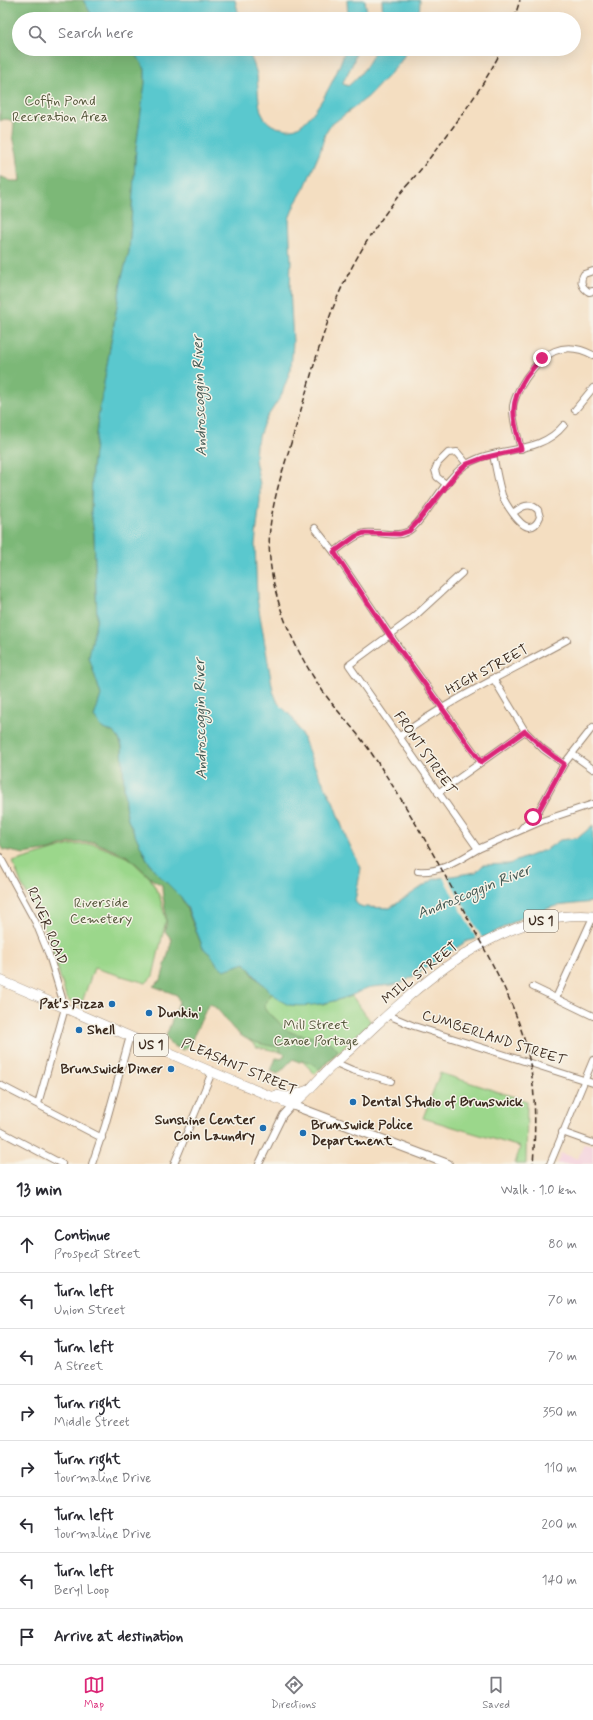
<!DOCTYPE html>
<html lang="en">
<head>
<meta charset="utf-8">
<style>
  :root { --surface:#fff; --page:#f2f2f3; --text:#2b2b33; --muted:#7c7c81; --line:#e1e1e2; --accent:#db2777 }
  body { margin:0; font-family:Mynerve,sans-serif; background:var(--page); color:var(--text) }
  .stop { position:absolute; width:12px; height:12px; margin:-9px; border:3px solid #db2777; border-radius:50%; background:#fff }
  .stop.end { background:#db2777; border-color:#fff; box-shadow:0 1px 4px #0008 }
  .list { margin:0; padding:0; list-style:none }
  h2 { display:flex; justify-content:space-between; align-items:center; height:52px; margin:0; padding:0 16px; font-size:17px }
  h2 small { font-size:13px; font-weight:400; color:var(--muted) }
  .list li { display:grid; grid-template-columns:26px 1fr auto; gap:12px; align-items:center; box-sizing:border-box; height:56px; padding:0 16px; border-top:1px solid var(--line) }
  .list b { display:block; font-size:15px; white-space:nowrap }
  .list p { margin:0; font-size:13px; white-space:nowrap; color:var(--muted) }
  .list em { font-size:13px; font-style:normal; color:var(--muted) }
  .icon { flex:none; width:22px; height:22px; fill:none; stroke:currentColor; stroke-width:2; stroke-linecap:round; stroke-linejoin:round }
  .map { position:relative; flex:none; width:593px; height:1164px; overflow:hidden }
  .search { position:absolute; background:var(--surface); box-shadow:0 4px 16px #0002; left:12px; right:12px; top:12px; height:44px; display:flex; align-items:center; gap:10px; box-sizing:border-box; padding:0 14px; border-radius:22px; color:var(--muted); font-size:15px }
  .sheet { height:500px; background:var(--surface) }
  nav { display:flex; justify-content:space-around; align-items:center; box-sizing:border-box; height:56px; border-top:1px solid var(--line); background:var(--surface); font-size:11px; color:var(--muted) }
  nav a { display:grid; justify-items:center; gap:2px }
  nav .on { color:var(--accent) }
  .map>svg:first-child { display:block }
  .built { fill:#f4cfdd }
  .green { fill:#9bd78b; stroke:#6b8054 }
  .forest { fill:#7cb877; stroke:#5c714a }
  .water { fill:#5ac8ce; stroke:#4a7976 }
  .pier { fill:#f4dec1 }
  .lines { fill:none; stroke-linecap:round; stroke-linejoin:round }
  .minor-casing { stroke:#988470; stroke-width:8 }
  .major-casing { stroke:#988470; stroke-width:10 }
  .highway-casing { stroke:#988470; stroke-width:10 }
  .minor { stroke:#fff; stroke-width:6 }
  .major { stroke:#fff; stroke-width:8 }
  .highway { stroke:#fff; stroke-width:9 }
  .rail { stroke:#3b2a1e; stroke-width:1.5; stroke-dasharray:6 3; stroke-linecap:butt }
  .route { stroke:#db2777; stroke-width:5 }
  .poi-dot { fill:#1f6fb2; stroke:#f7f3e8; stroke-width:1.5 }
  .labels { text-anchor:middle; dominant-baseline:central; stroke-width:3; stroke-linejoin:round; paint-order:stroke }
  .shield { fill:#f7f3e8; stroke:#73665b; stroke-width:1 }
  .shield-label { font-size:13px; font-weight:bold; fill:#3b2a1e }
  .park-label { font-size:14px; fill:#535539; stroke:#f7f3e8 }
  .street-label { font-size:14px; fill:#3b2a1e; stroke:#f7f3e8 }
  .poi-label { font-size:14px; font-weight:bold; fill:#3b2a1e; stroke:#f7f3e8; text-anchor:start }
  .water-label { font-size:15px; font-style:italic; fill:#445953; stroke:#f7f3e8 }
</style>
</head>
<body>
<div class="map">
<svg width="593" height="1164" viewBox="0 0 593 1164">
  <rect width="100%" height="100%" fill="#f7f3e8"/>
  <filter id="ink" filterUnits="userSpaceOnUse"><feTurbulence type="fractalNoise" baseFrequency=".025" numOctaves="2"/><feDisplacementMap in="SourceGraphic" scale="8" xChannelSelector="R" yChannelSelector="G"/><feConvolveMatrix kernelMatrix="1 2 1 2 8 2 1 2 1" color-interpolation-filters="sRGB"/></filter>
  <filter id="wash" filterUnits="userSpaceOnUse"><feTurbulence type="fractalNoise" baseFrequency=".012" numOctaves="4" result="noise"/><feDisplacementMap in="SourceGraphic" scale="16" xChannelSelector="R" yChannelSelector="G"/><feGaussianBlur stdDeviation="0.9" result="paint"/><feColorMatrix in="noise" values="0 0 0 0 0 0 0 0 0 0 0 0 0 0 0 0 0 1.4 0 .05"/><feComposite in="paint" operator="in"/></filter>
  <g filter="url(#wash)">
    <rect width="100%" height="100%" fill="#f4dec1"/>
    <path class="built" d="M584,1143L593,1146V1164H557L561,1153L578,1159Z"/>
    <g class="green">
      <path d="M94,844L129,858L150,878L160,897L166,920L153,976L146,983L94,968L81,1005L69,1001L66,996L46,931L21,883L13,862L70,845Z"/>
      <path d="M245,963L254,976L280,1000L289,1005L323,1004L352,996L371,1022L315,1074L296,1055L257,1047L239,1032Z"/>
      <path d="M440,1073L527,1101L526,1164H515L520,1147L423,1118Z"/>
    </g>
    <path class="forest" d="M0,0H83L94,19H19V49H133L145,69V83L136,148L129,252L122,277L98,418L92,470L91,513L94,533L97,618L89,657L101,695L94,717L103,729L113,732L118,737L122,747L125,805L128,820L147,859L155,871L181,897L186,907L203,948L211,955L217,964L245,963L254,976L272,993L264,1006C266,1013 270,1015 276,1019C280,1023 283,1028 287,1030C302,1040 329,1032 338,1051L319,1070C313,1063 307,1059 299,1062L293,1059L278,1074L271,1071L276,1058L282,1059L285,1054L280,1052V1048C267,1045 250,1043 239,1034C228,1026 222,1010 209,1003L189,1046L183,1050L170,1044L166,1036L179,1002L177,995L153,986L161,980L172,940L165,931C169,916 162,901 162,885L153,880L129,857L94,842L70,843L50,850L24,854L4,850L0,844V176L11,181H20L17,154L13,136L14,122C9,119 5,118 0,121Z"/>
    <g class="water">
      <path d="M83,0H235L240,19H94Z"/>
      <path d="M347,0H365L367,14L366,19H348Z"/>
      <path d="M382,0H420L419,19H383Z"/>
      <path d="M133,49H247C251,57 255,66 257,75C258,86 258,105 262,114C266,122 273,127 281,128C285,129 291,130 296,128C316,119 340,70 345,49H357L353,63L343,82V84L348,86C359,77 370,64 375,49H408L399,64L368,97L331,125L325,134L320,152L305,187L295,204L289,219L291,260L290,288L293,342L291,369L281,396L264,422L256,445L255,460L260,484V501L255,544L257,598L273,691L278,703L292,717L304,739L312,761L333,802L346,837L361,868L355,901L358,905L363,907L390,908L434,879L476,872L483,865L509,864L547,849L560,840L578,838L593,825V902L556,906L524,916L488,936L467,941L404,982C391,987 379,985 367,988C361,990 356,994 350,996C333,1002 308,1008 290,1005C276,1002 253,974 245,963L224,970L217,964L211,955L203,948L187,907L181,897L155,871L147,859L128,820L125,805L122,746L118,737L113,732L103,729L94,717L101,695L89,657L97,618L94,533L91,513L92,470L98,418L122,277L129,252L136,148L145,83V69Z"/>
    </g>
    <path class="pier" d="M442,875H447L483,940L478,941Z"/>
  </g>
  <g filter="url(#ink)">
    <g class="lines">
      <defs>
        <g id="minor">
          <path d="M593,271L584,274C579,281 582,288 589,292L593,291"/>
          <path d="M575,410L593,388"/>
          <path d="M521,449C518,436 512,420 513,406C515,395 520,387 526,378C543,353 563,339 593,355"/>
          <path d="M493,455C496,468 498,482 502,495C505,503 520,527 529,527C535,527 538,522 540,517L538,510C530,501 521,507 513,513"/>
          <path d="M447,485L437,477L435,470L438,463L448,453L457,452L467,464"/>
          <path d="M315,528L334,552L390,635L481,762"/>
          <path d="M334,552C343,546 354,535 365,533C379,531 394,538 407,532C415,528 420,519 426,512C438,496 450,475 467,464C498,445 539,456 564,425"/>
          <path d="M462,573L414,617L349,665L478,849L542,821L593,804"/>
          <path d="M493,678L525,731L543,749L564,764"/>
          <path d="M400,736C452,698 511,671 567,640"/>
          <path d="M572,754L593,769"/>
          <path d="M438,793L525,731"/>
          <path d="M522,828L539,810L564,764L593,727"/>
          <path d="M0,857L36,923L49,955L65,1008L38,1104"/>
          <path d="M418,871C441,873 459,860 478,849"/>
          <path d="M533,987L593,1016"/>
          <path d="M556,998L593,917"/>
          <path d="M388,1015L414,1026L593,1083"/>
          <path d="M336,1063L352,1070L391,1081"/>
          <path d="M0,1085L102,1138"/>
          <path d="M0,1131L62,1164"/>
          <path d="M562,1132L593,1143"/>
          <path d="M92,1164L105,1126L130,1036"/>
          <path d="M174,1164L212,1072"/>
          <path d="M259,1164L283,1115L292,1105"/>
          <path d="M550,1164L593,1060"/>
        </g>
        <path id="major" d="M292,1105L448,1164"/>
        <g id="highway">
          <path d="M0,980L224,1077L292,1105C304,1097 312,1086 322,1076C331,1066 341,1058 351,1049C415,988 498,909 593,916"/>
          <path d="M276,1095L288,1097L308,1090"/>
        </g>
      </defs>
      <use href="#minor" class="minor-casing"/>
      <use href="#major" class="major-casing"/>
      <use href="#highway" class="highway-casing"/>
      <use href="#minor" class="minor"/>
      <use href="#major" class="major"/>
      <use href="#highway" class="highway"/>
      <g class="rail">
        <path d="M514,19L520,0"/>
        <path d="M502,49C481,92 451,130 422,168C411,181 400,193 390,207C366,240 344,277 330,316C317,351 308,387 297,423C288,455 276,487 271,520C262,578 289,642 322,690C337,712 357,731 372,754C409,809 441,867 472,926C493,965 515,1004 526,1046C536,1084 536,1125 533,1164"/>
      </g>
    </g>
  </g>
  <g class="lines" filter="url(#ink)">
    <path class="route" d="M533,817L539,810L564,764L544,749L525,731L481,762L390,636L334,552L356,536L364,533L400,534L409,531L420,519L457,473L467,464L483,458L521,449C513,418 508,405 526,377C531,370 536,364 542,358"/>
  </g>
  <g class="poi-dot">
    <circle cx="112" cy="1004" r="4"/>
    <circle cx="149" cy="1013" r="4"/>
    <circle cx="79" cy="1030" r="4"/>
    <circle cx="171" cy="1069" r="4"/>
    <circle cx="353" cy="1102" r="4"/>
    <circle cx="263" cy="1128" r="4"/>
    <circle cx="303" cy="1133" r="4"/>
  </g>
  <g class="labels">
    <g class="shield">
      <rect x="524" y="910" width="34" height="22" rx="3"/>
      <rect x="134" y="1034" width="34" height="22" rx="3"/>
    </g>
    <g class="shield-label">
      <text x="541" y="921">US 1</text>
      <text x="151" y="1045">US 1</text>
    </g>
    <g class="park-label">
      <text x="60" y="101">Coffin Pond<tspan x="60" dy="16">Recreation Area</tspan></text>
      <text x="101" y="903">Riverside<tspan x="101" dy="16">Cemetery</tspan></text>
      <text x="316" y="1025">Mill Street<tspan x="316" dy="16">Canoe Portage</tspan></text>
    </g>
    <g class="street-label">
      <text transform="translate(487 670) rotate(-28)">HIGH STREET</text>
      <text transform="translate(425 753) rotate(55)">FRONT STREET</text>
      <text transform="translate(47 926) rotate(67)">RIVER ROAD</text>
      <text transform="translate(420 973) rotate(-38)">MILL STREET</text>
      <text transform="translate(494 1038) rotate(18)">CUMBERLAND STREET</text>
      <text transform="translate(239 1067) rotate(23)">PLEASANT STREET</text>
    </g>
    <g class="poi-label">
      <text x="104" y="1004" text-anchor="end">Pat's Pizza</text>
      <text x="157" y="1013">Dunkin'</text>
      <text x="87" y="1030">Shell</text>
      <text x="163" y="1069" text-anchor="end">Brunswick Diner</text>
      <text x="361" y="1102">Dental Studio of Brunswick</text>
      <text x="255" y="1120" text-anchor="end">Sunshine Center<tspan x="255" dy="16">Coin Laundry</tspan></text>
      <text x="311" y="1125">Brunswick Police<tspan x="311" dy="16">Department</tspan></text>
    </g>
    <g class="water-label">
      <text transform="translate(200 396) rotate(-92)">Androscoggin River</text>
      <text transform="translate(201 719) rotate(-91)">Androscoggin River</text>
      <text transform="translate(474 892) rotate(-22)">Androscoggin River</text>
    </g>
  </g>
</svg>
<div class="stop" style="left:533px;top:817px"></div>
<div class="stop end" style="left:542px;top:358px"></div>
<div class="search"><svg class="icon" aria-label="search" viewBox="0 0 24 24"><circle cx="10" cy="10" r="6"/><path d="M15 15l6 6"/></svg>Search here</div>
</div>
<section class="sheet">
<h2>13 min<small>Walk · 1.0 km</small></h2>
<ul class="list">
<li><svg class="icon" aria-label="ahead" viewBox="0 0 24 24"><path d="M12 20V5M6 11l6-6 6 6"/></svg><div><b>Continue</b><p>Prospect Street</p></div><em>80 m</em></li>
<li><svg class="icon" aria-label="left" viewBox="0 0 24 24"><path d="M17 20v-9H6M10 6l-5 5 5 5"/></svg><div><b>Turn left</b><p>Union Street</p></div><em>70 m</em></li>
<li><svg class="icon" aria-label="left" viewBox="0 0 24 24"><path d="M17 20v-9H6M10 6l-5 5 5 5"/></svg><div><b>Turn left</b><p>A Street</p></div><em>70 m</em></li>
<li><svg class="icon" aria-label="right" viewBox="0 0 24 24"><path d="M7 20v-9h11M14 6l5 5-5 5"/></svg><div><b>Turn right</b><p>Middle Street</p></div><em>350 m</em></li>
<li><svg class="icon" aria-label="right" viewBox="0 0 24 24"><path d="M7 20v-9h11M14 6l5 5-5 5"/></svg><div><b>Turn right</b><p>Tourmaline Drive</p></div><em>110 m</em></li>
<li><svg class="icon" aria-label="left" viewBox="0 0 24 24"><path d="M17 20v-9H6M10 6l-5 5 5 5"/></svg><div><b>Turn left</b><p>Tourmaline Drive</p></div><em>200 m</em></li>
<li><svg class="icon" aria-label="left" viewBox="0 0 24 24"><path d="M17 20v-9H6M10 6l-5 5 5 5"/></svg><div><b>Turn left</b><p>Beryl Loop</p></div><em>140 m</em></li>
<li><svg class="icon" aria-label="arrive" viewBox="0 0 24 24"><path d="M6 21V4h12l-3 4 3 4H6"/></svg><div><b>Arrive at destination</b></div></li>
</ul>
</section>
<nav>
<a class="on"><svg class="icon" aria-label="map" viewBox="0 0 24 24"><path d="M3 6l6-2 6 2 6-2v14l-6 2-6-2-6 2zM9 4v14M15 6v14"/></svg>Map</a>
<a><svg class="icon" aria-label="directions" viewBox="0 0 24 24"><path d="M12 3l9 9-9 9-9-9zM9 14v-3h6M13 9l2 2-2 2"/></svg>Directions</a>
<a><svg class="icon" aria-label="saved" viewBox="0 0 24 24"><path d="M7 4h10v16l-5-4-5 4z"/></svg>Saved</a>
</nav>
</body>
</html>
